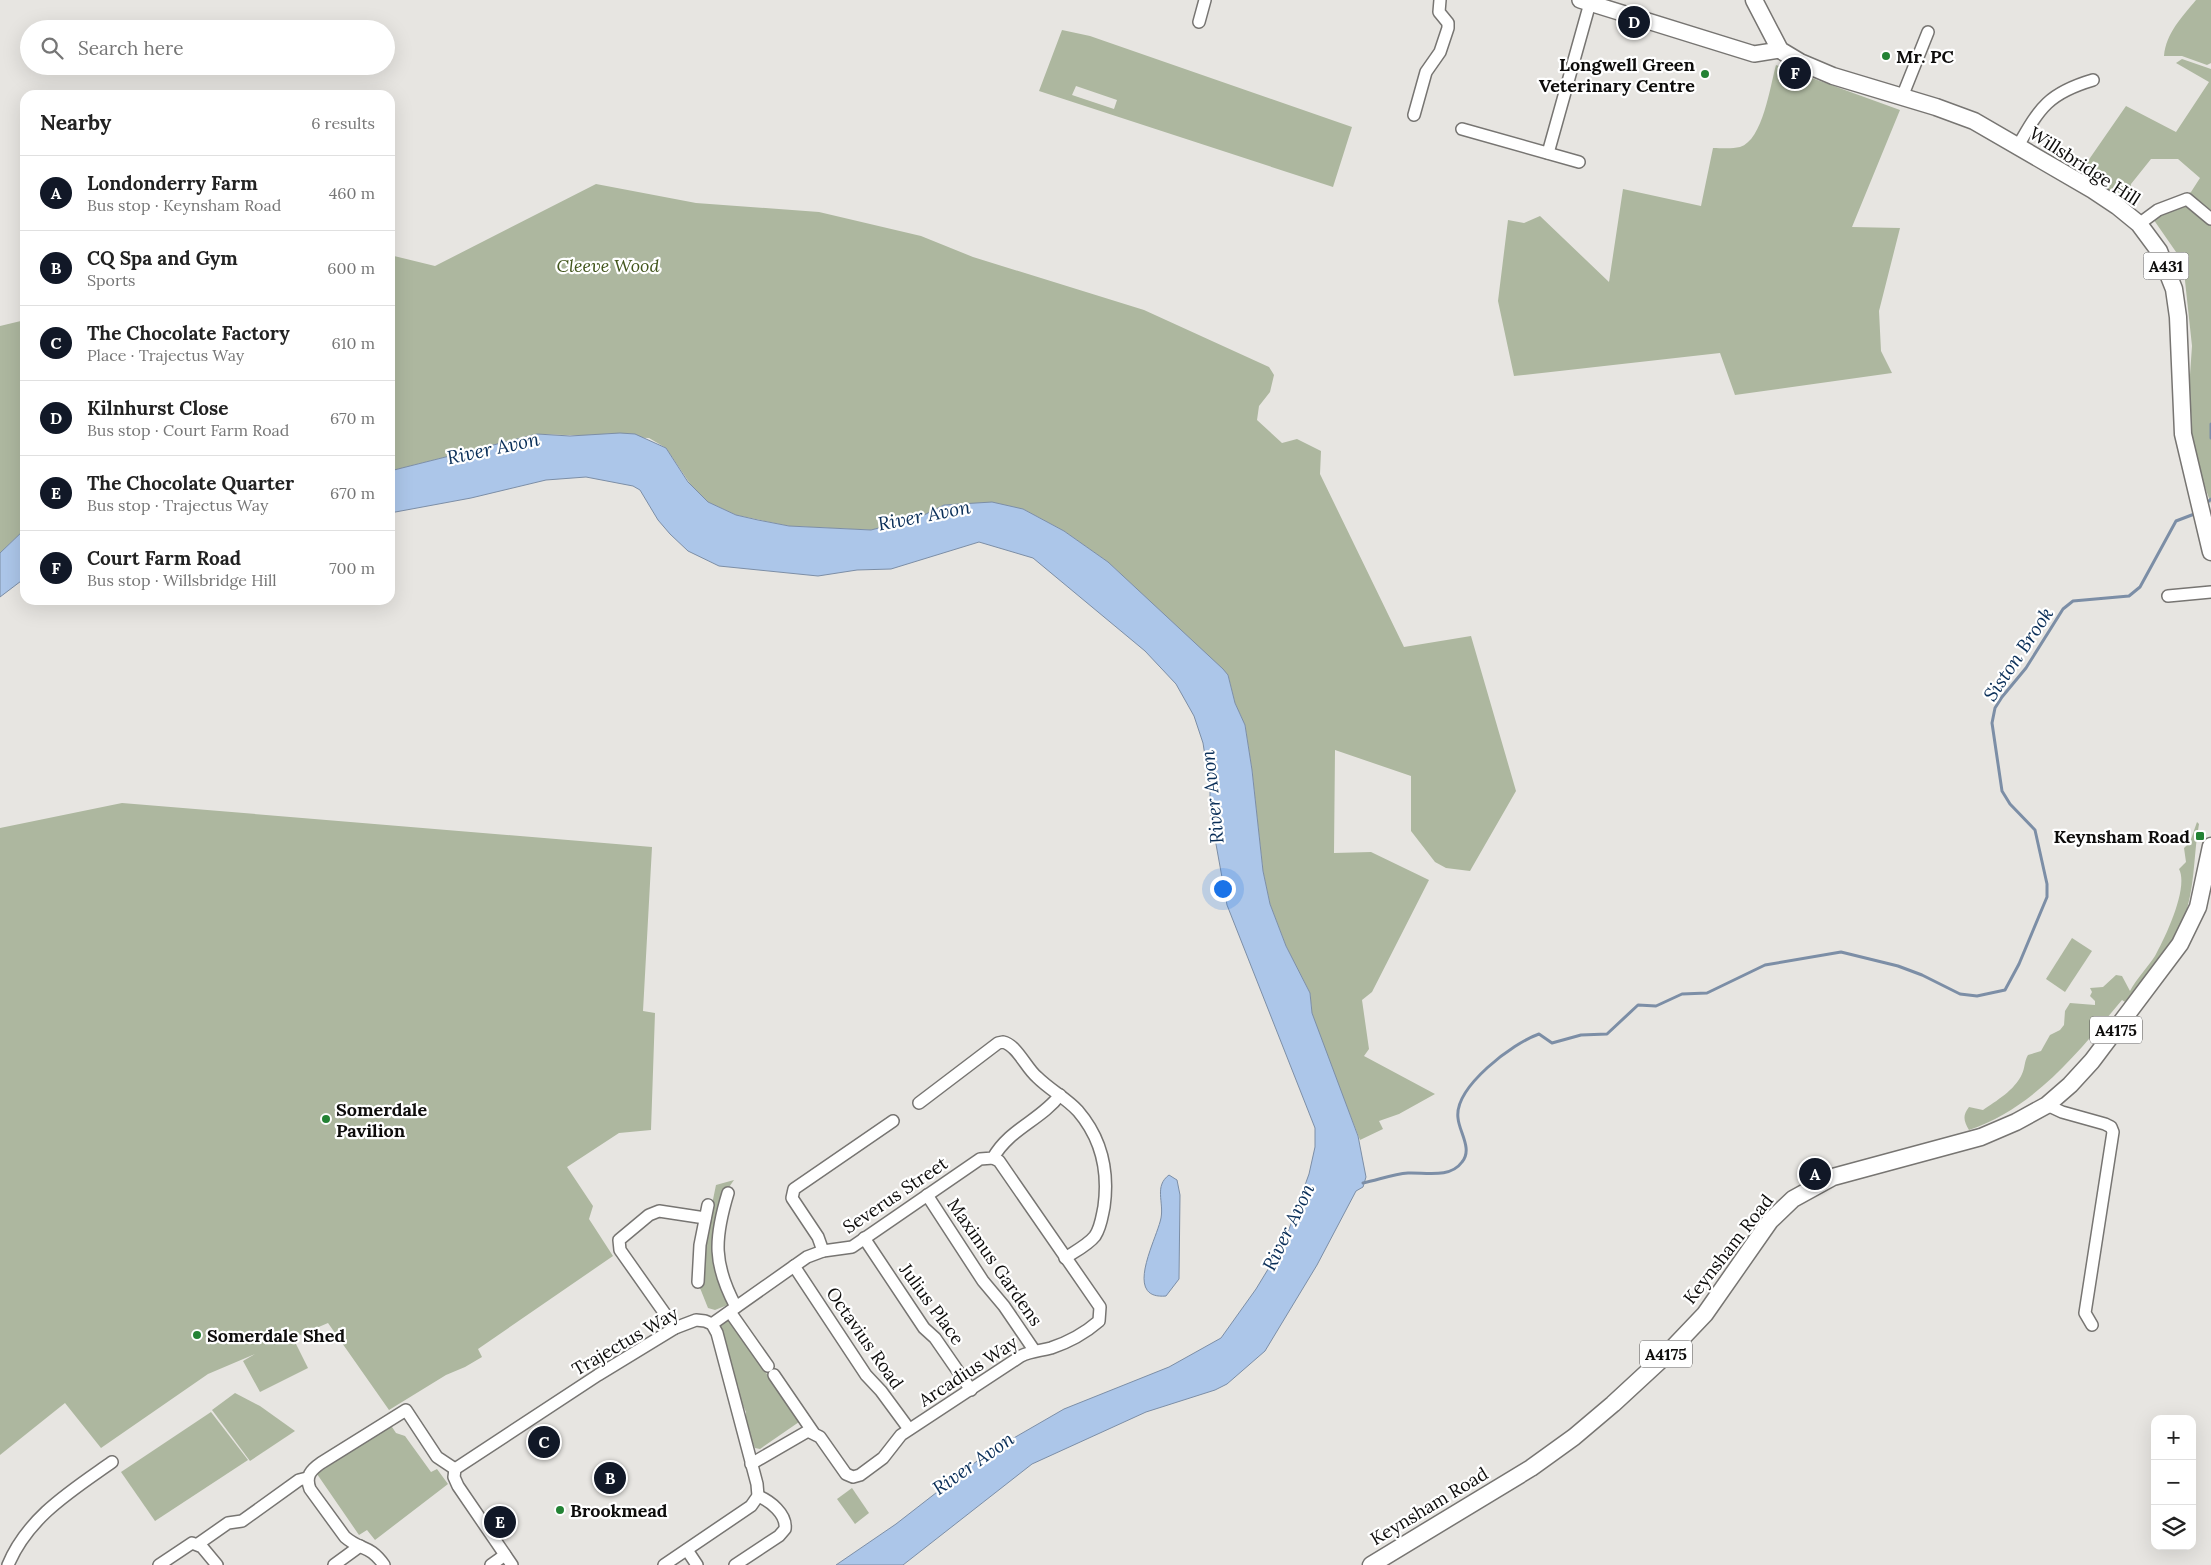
<!DOCTYPE html>
<html lang="en">
<head>
<meta charset="utf-8">
<style>
  :root { --surface:#fff; --page:#f2f2f2; --text:#222; --muted:#767676; --line:#e0e0e0; --accent:#111827 }
  body { margin:0; font-family:Lora,serif; background:var(--page); color:var(--text) }
  .controls { position:absolute; right:15px; bottom:15px; display:grid; overflow:hidden; border-radius:10px; box-shadow:0 5px 20px #0002 }
  .controls button { width:45px; height:45px; display:grid; place-items:center; padding:0; border:0; border-bottom:1px solid var(--line); background:var(--surface); color:var(--text); font:25px sans-serif }
  .you { position:absolute; left:1222px; top:888px; width:18px; height:18px; margin:-12px; border:4px solid #fff; border-radius:50%; background:#1a73e8; box-shadow:0 0 0 8px #1a73e833 }
  .badge { display:grid; place-items:center; width:32px; height:32px; border-radius:50%; background:var(--accent); color:#fff; font-size:16px; font-weight:700 }
  .pin { position:absolute; translate:-50% -50%; border:2px solid #fff; box-shadow:0 1px 5px #0006 }
  .list { margin:0; padding:0; list-style:none }
  h2 { display:flex; justify-content:space-between; align-items:center; height:65px; margin:0; padding:0 20px; font-size:21px }
  h2 small { font-size:16px; font-weight:400; color:var(--muted) }
  .list li { display:grid; grid-template-columns:32px 1fr auto; gap:15px; align-items:center; box-sizing:border-box; height:75px; padding:0 20px; border-top:1px solid var(--line) }
  .list b { display:block; font-size:19px; white-space:nowrap }
  .list p { margin:0; font-size:16px; white-space:nowrap; color:var(--muted) }
  .list em { font-size:16px; font-style:normal; color:var(--muted) }
  .icon { flex:none; width:28px; height:28px; fill:none; stroke:currentColor; stroke-width:2; stroke-linecap:round; stroke-linejoin:round }
  .map { position:relative; flex:none; width:2211px; height:1565px; overflow:hidden }
  .search { position:absolute; background:var(--surface); box-shadow:0 5px 20px #0002; left:20px; top:20px; width:375px; height:55px; display:flex; align-items:center; gap:12px; box-sizing:border-box; padding:0 18px; border-radius:28px; color:var(--muted); font-size:19px }
  .panel { position:absolute; background:var(--surface); box-shadow:0 5px 20px #0002; left:20px; top:90px; width:375px; height:515px; border-radius:15px }
  .map>svg:first-child { display:block }
  .green { fill:#adb79f; fill-rule:evenodd }
  .water { fill:#acc6e9; stroke:#7c8ea6 }
  .lines { fill:none; stroke-linecap:round; stroke-linejoin:round }
  .stream { stroke:#7c8ea6; stroke-width:3 }
  .street-casing { stroke:#777572; stroke-width:14 }
  .secondary-casing { stroke:#777572; stroke-width:18 }
  .primary-casing { stroke:#777572; stroke-width:19 }
  .street { stroke:#fff; stroke-width:11 }
  .secondary { stroke:#fff; stroke-width:15 }
  .primary { stroke:#fff; stroke-width:16 }
  .poi-dot { fill:#238234; stroke:#fff; stroke-width:2 }
  .labels { text-anchor:middle; dominant-baseline:central; stroke-width:4.5; stroke-linejoin:round; paint-order:stroke }
  .shield { fill:#fff; stroke:#565554; stroke-width:1 }
  .shield-label { font-size:16px; font-weight:bold; fill:#0d0c0b }
  .poi-label { font-size:18px; font-weight:bold; fill:#0d0c0b; stroke:#fff; text-anchor:start }
  .street-label { font-size:18px; fill:#0d0c0b; stroke:#fff }
  .park-label { font-size:18px; font-style:italic; fill:#41551b; stroke:#fff }
  .water-label { font-size:19px; font-style:italic; fill:#092e58; stroke:#fff }
</style>
</head>
<body>
<div class="map">
<svg width="2211" height="1565" viewBox="0 0 2211 1565">
  <rect width="100%" height="100%" fill="#e7e5e1"/>
  <g class="green">
    <path d="M2196,0H2211V63L2207,65L2182,56H2164C2166,33 2182,17 2196,0Z"/>
    <path d="M1062,30L1090,36L1352,127L1333,187L1039,91ZM1076,86L1117,100L1114,109L1072,95Z"/>
    <path d="M2182,59L2211,69V504L2199,470L2187,418L2192,346L2183,262L2149,213L2191,192L2200,178L2178,159H2151L2131,184L2130,205L2081,171L2126,106L2176,132L2209,82L2176,63Z"/>
    <path d="M1776,65L1900,110L1852,227L1900,228L1879,311L1881,351L1892,373L1735,395L1720,353L1514,376L1498,301L1508,220L1524,223L1540,216L1609,282L1623,189L1701,206L1713,148C1721,148 1732,149 1740,147C1763,140 1770,86 1776,65Z"/>
    <path d="M596,184L696,203L819,212L921,236L973,257L1144,310L1269,367L1274,375L1270,392L1259,406L1257,420L1282,443L1297,439L1321,451L1320,474L1404,647L1471,636L1516,791L1470,871L1446,868L1435,862L1411,831V776L1335,750L1334,853L1371,852L1429,880L1372,992L1362,1000L1369,1049L1364,1056L1435,1094L1399,1114L1379,1121L1383,1129L1360,1140L1323,1046L1312,1013L1310,993L1286,946L1270,904L1263,871L1252,770L1245,725L1235,703L1228,675L1108,562L1064,531L1023,509L959,505H944L918,518L871,530L789,526L736,515L708,502L697,494L666,448L649,438L537,434L390,471V255L435,266Z"/>
    <path d="M25,320V529L0,553V326Z"/>
    <path d="M122,803L652,847L643,1011L655,1013L651,1130L619,1133L567,1167L593,1206L589,1219L613,1256L478,1349L482,1357L465,1367L446,1375L389,1410L328,1323L293,1338L308,1368L260,1392L243,1361L255,1354L208,1374L101,1448L65,1403L0,1455V828Z"/>
    <path d="M2197,822L2199,824C2194,851 2195,878 2188,905C2179,942 2151,974 2128,1004L2122,1000C2079,1051 2035,1108 1969,1130C1964,1121 1962,1116 1969,1107L1983,1110C1996,1101 2015,1090 2022,1074C2025,1068 2024,1062 2028,1055L2041,1051L2050,1035L2060,1030L2064,1025L2065,1011L2070,1003L2095,1005V1001L2090,996L2092,992L2090,988L2103,987L2116,975L2122,976L2130,991C2137,978 2147,968 2155,956C2165,938 2189,888 2179,869L2186,862L2184,848L2190,842Z"/>
    <path d="M2072,938L2092,951L2065,992L2046,979Z"/>
    <path d="M734,1180L722,1197L716,1230L730,1304L715,1310L708,1308L698,1283L705,1282L703,1248L716,1185Z"/>
    <path d="M730,1319L799,1422L760,1449L755,1448L745,1426L746,1412L740,1399L738,1385L735,1390L718,1327Z"/>
    <path d="M235,1393L260,1406L295,1431L250,1461L212,1410Z"/>
    <path d="M211,1412L248,1460L155,1521L121,1472Z"/>
    <path d="M390,1424L396,1433L405,1436L431,1472L437,1469L448,1484L375,1540L367,1530L359,1535L317,1474Z"/>
    <path d="M852,1488L869,1513L855,1524L837,1499Z"/>
  </g>
  <g class="water">
    <path d="M620,433L635,434L666,448L688,482L708,502L736,515L758,520L789,526L871,530L918,518L944,505L992,502L1023,509L1064,531L1108,562L1223,669L1228,675L1235,703L1245,725L1252,770L1263,871L1270,904L1286,946L1310,993L1312,1013L1358,1136L1366,1177L1363,1187L1356,1191L1317,1265L1265,1351L1227,1384L1215,1390L1146,1412L1032,1464L903,1565H836L896,1524L986,1454L1064,1409L1169,1367L1221,1338L1256,1289L1284,1243L1309,1174L1315,1147V1128L1227,905L1210,811V788L1203,743L1194,716L1176,684L1145,651L1033,558L979,542L891,569L857,570L818,576L719,566L688,551L670,534L658,520L640,490L633,486L586,477L546,480L471,498L390,513V471L537,434L570,436Z"/>
    <path d="M25,529V578L0,597V553Z"/>
    <path d="M1169,1175L1177,1180L1180,1195L1179,1279L1166,1296C1122,1300 1157,1239 1161,1218C1164,1202 1154,1186 1169,1175Z"/>
  </g>
  <g class="lines">
    <g class="stream">
      <path d="M2211,424V438"/>
      <path d="M2205,505L2211,499"/>
      <path d="M69,600V601"/>
      <path d="M1363,1183C1378,1180 1393,1174 1408,1173C1424,1172 1450,1179 1462,1162C1473,1149 1459,1132 1458,1118C1454,1087 1513,1043 1539,1034L1552,1043L1581,1035L1607,1034L1638,1005L1656,1006L1682,994L1707,993L1765,965L1841,952L1898,966L1922,975L1960,994L1977,996L2005,990L2019,964L2047,897V884L2035,830L2010,804L2002,791L1992,723L1995,708L2002,697L2026,668L2063,609L2073,601L2129,596L2140,587L2176,521L2197,513"/>
    </g>
    <defs>
      <g id="street">
        <path d="M1199,22L1205,0"/>
        <path d="M1902,97L1928,32"/>
        <path d="M1414,115L1426,72L1440,52L1448,28V23L1439,12L1440,0"/>
        <path d="M1462,129L1579,162"/>
        <path d="M2018,146C2040,107 2049,93 2093,80"/>
        <path d="M1548,153L1590,3"/>
        <path d="M2139,224L2158,210L2187,199L2211,219"/>
        <path d="M2168,596L2211,592"/>
        <path d="M919,1103L998,1043L1003,1042C1017,1045 1026,1068 1037,1077C1050,1090 1066,1098 1078,1111C1102,1139 1109,1171 1104,1207C1102,1216 1101,1227 1095,1236C1088,1245 1074,1252 1065,1258"/>
        <path d="M2047,1105L2062,1112L2105,1124L2111,1127L2113,1132L2085,1313L2092,1325"/>
        <path d="M728,1193C714,1239 713,1264 736,1307"/>
        <path d="M927,1195L983,1281L1004,1306L1034,1350"/>
        <path d="M864,1238L924,1328L935,1338L971,1390"/>
        <path d="M823,1251L818,1237L792,1198L794,1189L893,1121"/>
        <path d="M794,1266L866,1375L881,1391L909,1429"/>
        <path d="M698,1282L700,1245L708,1205"/>
        <path d="M730,1312L768,1366"/>
        <path d="M712,1324L807,1257L823,1251L852,1247L980,1159L993,1158C1009,1129 1041,1120 1060,1095"/>
        <path d="M675,1328L620,1250L619,1240L649,1215L659,1211L705,1218"/>
        <path d="M774,1375L813,1432"/>
        <path d="M751,1464L808,1431L820,1437L846,1474L853,1477L860,1475L883,1458L901,1435L1021,1356C1031,1351 1040,1351 1051,1348C1069,1342 1084,1334 1099,1321L1100,1307L999,1161L993,1158"/>
        <path d="M198,1544L228,1523L242,1521L299,1480L307,1478"/>
        <path d="M687,1550L697,1565"/>
        <path d="M8,1565C28,1517 71,1491 112,1462"/>
        <path d="M159,1565L192,1543L202,1547L217,1565"/>
        <path d="M334,1565L360,1546"/>
        <path d="M384,1565C369,1544 361,1551 345,1537L310,1489C305,1476 311,1470 321,1463L406,1410L437,1457L455,1469"/>
        <path d="M491,1565L505,1555"/>
        <path d="M512,1565L458,1486L454,1477L455,1469L598,1375L675,1328L696,1320L705,1321L712,1324L717,1333L757,1484L758,1496L751,1506L664,1565"/>
        <path d="M735,1565L779,1536L785,1529C787,1514 770,1501 758,1496"/>
      </g>
      <path id="secondary" d="M1580,0L1754,54L1780,50"/>
      <g id="primary">
        <path d="M1754,0L1780,50L1800,62L1833,76L1936,107L1974,121L2093,190L2117,206L2139,224L2159,251L2174,289L2178,317L2183,434L2211,552"/>
        <path d="M1371,1565L1531,1468L1574,1437L1613,1404L1665,1356L1705,1314L1770,1221L1793,1199L1833,1177L1981,1137L2016,1122L2047,1105L2070,1085L2092,1061L2180,944L2198,907L2211,846"/>
      </g>
    </defs>
    <use href="#street" class="street-casing"/>
    <use href="#secondary" class="secondary-casing"/>
    <use href="#primary" class="primary-casing"/>
    <use href="#street" class="street"/>
    <use href="#secondary" class="secondary"/>
    <use href="#primary" class="primary"/>
  </g>
  <g class="poi-dot">
    <circle cx="1886" cy="56" r="5"/>
    <circle cx="1705" cy="74" r="5"/>
    <rect x="2195" y="831" width="10" height="10" rx="2.5"/>
    <circle cx="326" cy="1119" r="5"/>
    <circle cx="197" cy="1335" r="5"/>
    <circle cx="560" cy="1510" r="5"/>
  </g>
  <g class="labels">
    <g class="shield">
      <rect x="2143.5" y="252.5" width="45" height="27" rx="4"/>
      <rect x="2090" y="1016.5" width="52" height="27" rx="4"/>
      <rect x="1640" y="1340.5" width="52" height="27" rx="4"/>
    </g>
    <g class="shield-label">
      <text x="2166" y="266">A431</text>
      <text x="2116" y="1030">A4175</text>
      <text x="1666" y="1354">A4175</text>
    </g>
    <g class="poi-label">
      <text x="1896" y="56">Mr. PC</text>
      <text x="1695" y="64" text-anchor="end">Longwell Green<tspan x="1695" dy="21">Veterinary Centre</tspan></text>
      <text x="2190" y="836" text-anchor="end">Keynsham Road</text>
      <text x="336" y="1109">Somerdale<tspan x="336" dy="21">Pavilion</tspan></text>
      <text x="207" y="1335">Somerdale Shed</text>
      <text x="570" y="1510">Brookmead</text>
    </g>
    <g class="street-label">
      <text transform="translate(2085 166) rotate(33)">Willsbridge Hill</text>
      <text transform="translate(895 1195) rotate(-34)">Severus Street</text>
      <text transform="translate(1728 1249) rotate(-52)">Keynsham Road</text>
      <text transform="translate(995 1262) rotate(55)">Maximus Gardens</text>
      <text transform="translate(932 1304) rotate(54)">Julius Place</text>
      <text transform="translate(865 1338) rotate(55)">Octavius Road</text>
      <text transform="translate(625 1341) rotate(-30)">Trajectus Way</text>
      <text transform="translate(968 1371) rotate(-33)">Arcadius Way</text>
      <text transform="translate(1429 1506) rotate(-31)">Keynsham Road</text>
    </g>
    <g class="park-label">
      <text x="608" y="265">Cleeve Wood</text>
    </g>
    <g class="water-label">
      <text transform="translate(493 448) rotate(-12)">River Avon</text>
      <text transform="translate(924 515) rotate(-11)">River Avon</text>
      <text transform="translate(2018 654) rotate(-56)">Siston Brook</text>
      <text transform="translate(1212 797) rotate(-96)">River Avon</text>
      <text transform="translate(1288 1227) rotate(-64)">River Avon</text>
      <text transform="translate(973 1463) rotate(-35)">River Avon</text>
    </g>
  </g>
</svg>
<div class="controls">
<button>+</button>
<button>−</button>
<button><svg class="icon" aria-label="layers" viewBox="0 0 24 24"><path d="M12 4l9 5-9 5-9-5zM3 14l9 5 9-5"/></svg></button>
</div>
<div class="you"></div>
<div class="pin badge" style="left:1815px;top:1174px">A</div>
<div class="pin badge" style="left:610px;top:1478px">B</div>
<div class="pin badge" style="left:544px;top:1442px">C</div>
<div class="pin badge" style="left:1634px;top:22px">D</div>
<div class="pin badge" style="left:500px;top:1522px">E</div>
<div class="pin badge" style="left:1795px;top:73px">F</div>
<div class="search"><svg class="icon" aria-label="search" viewBox="0 0 24 24"><circle cx="10" cy="10" r="6"/><path d="M15 15l6 6"/></svg>Search here</div>
<section class="panel">
<h2>Nearby<small>6 results</small></h2>
<ul class="list">
<li><span class="badge">A</span><div><b>Londonderry Farm</b><p>Bus stop · Keynsham Road</p></div><em>460 m</em></li>
<li><span class="badge">B</span><div><b>CQ Spa and Gym</b><p>Sports</p></div><em>600 m</em></li>
<li><span class="badge">C</span><div><b>The Chocolate Factory</b><p>Place · Trajectus Way</p></div><em>610 m</em></li>
<li><span class="badge">D</span><div><b>Kilnhurst Close</b><p>Bus stop · Court Farm Road</p></div><em>670 m</em></li>
<li><span class="badge">E</span><div><b>The Chocolate Quarter</b><p>Bus stop · Trajectus Way</p></div><em>670 m</em></li>
<li><span class="badge">F</span><div><b>Court Farm Road</b><p>Bus stop · Willsbridge Hill</p></div><em>700 m</em></li>
</ul>
</section>
</div>
</body>
</html>
